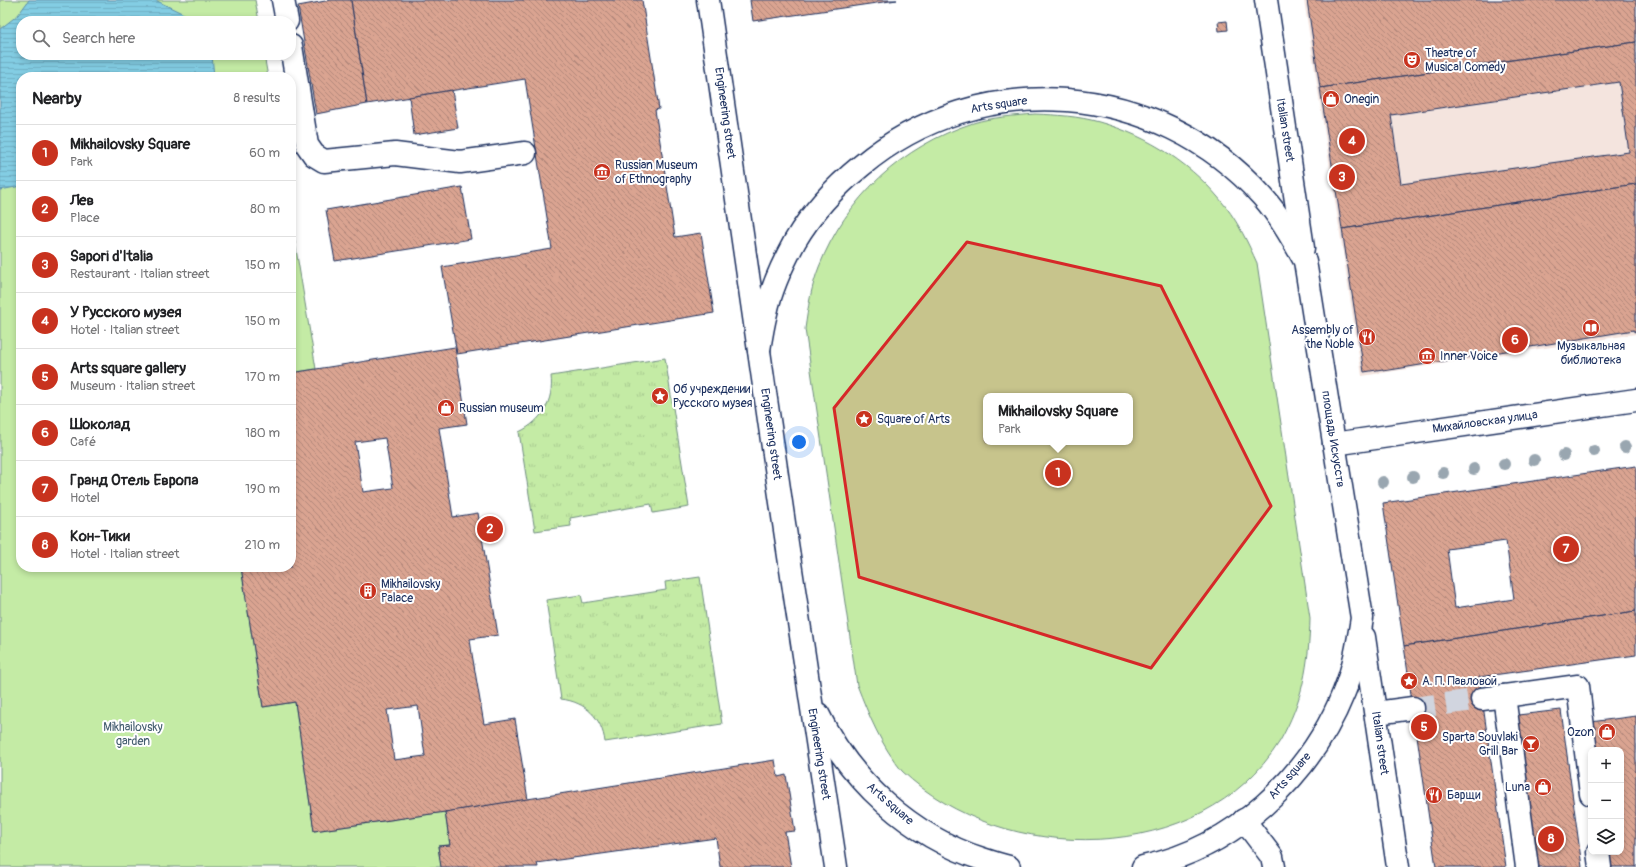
<!DOCTYPE html>
<html lang="en">
<head>
<meta charset="utf-8">
<style>
  :root { --surface:#fff; --page:#f6f6f6; --text:#202124; --muted:#757577; --line:#e0e0e0; --accent:#c8321e }
  body { margin:0; font-family:Pangolin,sans-serif; background:var(--page); color:var(--text) }
  .controls { position:absolute; right:12px; bottom:12px; display:grid; overflow:hidden; border-radius:8px; box-shadow:0 2px 6px #0003 }
  .controls button { width:36px; height:36px; display:grid; place-items:center; padding:0; border:0; border-bottom:1px solid var(--line); background:var(--surface); color:var(--text); font:20px sans-serif }
  .you { position:absolute; left:799px; top:442px; width:14px; height:14px; margin:-10px; border:3px solid #fff; border-radius:50%; background:#1a73e8; box-shadow:0 0 0 6px #1a73e833 }
  .badge { display:grid; place-items:center; width:26px; height:26px; border-radius:50%; background:var(--accent); color:#fff; font-size:13px; font-weight:700 }
  .pin { position:absolute; translate:-50% -50%; border:2px solid #fff; box-shadow:0 1px 4px #0006 }
  .popup { position:absolute; left:983px; top:393px; width:150px; height:52px; box-sizing:border-box; display:grid; place-content:center; border-radius:8px; background:var(--surface); filter:drop-shadow(0 1px 3px #0005); font-size:13px; white-space:nowrap; color:var(--muted) }
  .popup b { font-size:15px; color:var(--text) }
  .popup::after { content:''; position:absolute; left:50%; top:100%; margin-left:-8px; border:8px solid transparent; border-top-color:var(--surface) }
  .list { margin:0; padding:0; list-style:none }
  h2 { display:flex; justify-content:space-between; align-items:center; height:52px; margin:0; padding:0 16px; font-size:17px }
  h2 small { font-size:13px; font-weight:400; color:var(--muted) }
  .list li { display:grid; grid-template-columns:26px 1fr auto; gap:12px; align-items:center; box-sizing:border-box; height:56px; padding:0 16px; border-top:1px solid var(--line) }
  .list b { display:block; font-size:15px; white-space:nowrap }
  .list p { margin:0; font-size:13px; white-space:nowrap; color:var(--muted) }
  .list em { font-size:13px; font-style:normal; color:var(--muted) }
  .icon { flex:none; width:22px; height:22px; fill:none; stroke:currentColor; stroke-width:2; stroke-linecap:round; stroke-linejoin:round }
  .map { position:relative; flex:none; width:1636px; height:867px; overflow:hidden }
  .search { position:absolute; background:var(--surface); box-shadow:0 2px 6px #0003; left:16px; top:16px; width:280px; height:44px; display:flex; align-items:center; gap:10px; box-sizing:border-box; padding:0 14px; border-radius:16px; color:var(--muted); font-size:15px }
  .panel { position:absolute; background:var(--surface); box-shadow:0 2px 6px #0003; left:16px; top:72px; width:280px; height:500px; border-radius:16px }
  .map>svg:first-child { display:block }
  .built { fill:#f4e4de }
  .grass { fill:url(#grass-tufts); stroke:#708d82 }
  .green { fill:#c4eba5; stroke:#708d82; fill-rule:evenodd }
  .water { fill:url(#water-rules); stroke:#598eae }
  .building { fill:url(#building-back-hatch); stroke:#1b2f5e; fill-rule:evenodd }
  .lines { fill:none; stroke-linecap:round; stroke-linejoin:round }
  .minor-tunnel { stroke:#d1d5df; stroke-width:22; stroke-dasharray:22 11; stroke-linecap:butt }
  .minor-casing { stroke:#1b2f5e; stroke-width:25 }
  .minor { stroke:#fff; stroke-width:22 }
  .tree { fill:#99a6b0 }
  .marked { fill:#d62828; fill-opacity:0.2; stroke:#d62828; stroke-width:3; stroke-linejoin:round }
  .labels { text-anchor:middle; dominant-baseline:central; stroke-width:4; stroke-linejoin:round; paint-order:stroke }
  .poi-label { font-size:12px; fill:#1b2f5e; stroke:#fff; text-anchor:start }
  .street-label { font-size:12px; fill:#1b2f5e; stroke:#fff }
  .park-label { font-size:12px; fill:#455e70; stroke:#fff }
</style>
</head>
<body>
<div class="map">
<svg width="1636" height="867" viewBox="0 0 1636 867">
  <defs>
    <pattern id="grass-tufts" width="24" height="20" patternUnits="userSpaceOnUse"><rect width="24" height="20" fill="#c4eba5"/><path d="M3 7l-1-3M5 7V3M7 7l1-3M15 17l-1-3M17 17v-4M19 17l1-3" fill="none" stroke="#a8ca90"/></pattern>
    <pattern id="water-rules" width="6" height="5" patternUnits="userSpaceOnUse"><rect width="6" height="5" fill="#83cde3"/><path d="M0 2.5h6" fill="none" stroke="#71b0c5"/></pattern>
    <pattern id="building-back-hatch" width="6" height="6" patternUnits="userSpaceOnUse"><rect width="6" height="6" fill="#daa491"/><path d="M-1 5l2 2M0 0l6 6M5-1l2 2" fill="none" stroke="#b0867a"/></pattern>
  </defs>
  <rect width="100%" height="100%" fill="#fff"/>
  <filter id="ink" filterUnits="userSpaceOnUse"><feTurbulence type="fractalNoise" baseFrequency=".025" numOctaves="2"/><feDisplacementMap in="SourceGraphic" scale="8" xChannelSelector="R" yChannelSelector="G"/><feConvolveMatrix kernelMatrix="1 2 1 2 8 2 1 2 1" color-interpolation-filters="sRGB"/></filter>
  <g filter="url(#ink)">
    <path class="built" d="M1304,0H1636V334L1362,376Z"/>
    <g class="grass">
      <path d="M665,358L689,507L653,513L651,504L570,518L571,526L535,531L519,432C542,421 554,401 551,376Z"/>
      <path d="M700,577L722,724L605,742C602,718 586,702 561,699L546,600L581,595L583,603L666,590L665,582Z"/>
    </g>
    <g class="green">
      <path d="M0,0H255L259,21H21V55H264L268,77H21V567H241L263,707L295,702L314,831L445,812L450,845L438,846L441,867H0Z"/>
      <path d="M1035,114C1057,115 1078,116 1099,122C1149,136 1194,165 1226,207C1239,224 1248,243 1257,263L1310,618C1309,665 1303,700 1280,741C1202,867 1002,867 902,771C881,745 869,716 857,685L805,329C808,308 811,287 819,267C846,198 902,146 973,123C993,117 1014,116 1035,114ZM986,396H1130V442H986Z"/>
      <path d="M291,219L316,369L291,373Z"/>
    </g>
    <path class="water" d="M29,0H155L186,15L194,21H21V55H212L214,77H21V186L0,190V29L18,15Z"/>
    <g class="building">
      <path d="M331,0H351L367,104L316,114L298,6Z"/>
      <path d="M351,0H642L659,109L655,110L675,237L701,233L714,313L457,354L442,267L552,249L525,79L367,104Z"/>
      <path d="M750,0H897L753,21Z"/>
      <path d="M1307,0H1636V42L1320,88Z"/>
      <path d="M1227,21L1228,30L1219,31L1218,22Z"/>
      <path d="M1636,42V184L1342,229L1320,88ZM1619,82L1629,152L1401,184L1391,115Z"/>
      <path d="M452,90L458,128L414,135L409,97Z"/>
      <path d="M1636,184V331L1634,332V330L1396,369L1383,371V369L1364,372L1342,229Z"/>
      <path d="M462,187L471,239L335,261L326,210Z"/>
      <path d="M455,347L467,424L439,428L453,517L478,513L498,635L470,639L472,654L484,724L515,719L528,800L314,831L295,702L263,707L241,567H291V373ZM385,438L393,488L363,492L355,442ZM418,706L425,756L394,760L387,710Z"/>
      <path d="M1636,466V611L1404,646L1383,503ZM1506,541L1514,599L1455,608L1447,549Z"/>
      <path d="M1636,611V655L1479,677L1506,867H1436L1404,646Z"/>
      <path d="M1561,710L1582,867H1538L1518,715Z"/>
      <path d="M1636,716V867H1603L1601,852H1621V750H1591L1583,723Z"/>
      <path d="M775,760L778,777L786,775L795,831L785,832L791,867H720L716,838L537,863L538,867H441L438,846L450,845L445,812Z"/>
    </g>
    <g class="lines">
      <path class="minor-tunnel" d="M1413,708L1482,699"/>
      <defs>
        <g id="minor">
          <path d="M283,0L287,21"/>
          <path d="M708,0L785,530L836,867"/>
          <path d="M1266,0L1303,248"/>
          <path d="M291,46L307,145L314,155L324,161L395,154L460,162L525,153"/>
          <path d="M759,350C761,337 763,325 766,313C771,288 783,263 795,241C812,212 835,187 861,166C980,66 1158,80 1262,196C1279,215 1292,238 1305,261L1362,618C1358,644 1354,668 1344,692C1310,777 1234,848 1143,867"/>
          <path d="M1334,444L1636,400"/>
          <path d="M1364,637L1398,867"/>
          <path d="M1504,696L1527,867"/>
          <path d="M1482,699L1578,686L1591,794"/>
          <path d="M1376,713L1413,708"/>
          <path d="M818,714C850,781 911,836 982,859C991,862 1000,865 1009,867"/>
          <path d="M1244,820L1272,857L1274,867"/>
          <path d="M1598,852L1600,867"/>
        </g>
      </defs>
      <use href="#minor" class="minor-casing"/>
      <use href="#minor" class="minor"/>
    </g>
    <g class="tree">
      <circle cx="1625" cy="447" r="6"/>
      <circle cx="1594" cy="451" r="6"/>
      <circle cx="1564" cy="455" r="6"/>
      <circle cx="1534" cy="460" r="6"/>
      <circle cx="1504" cy="464" r="6"/>
      <circle cx="1474" cy="469" r="6"/>
      <circle cx="1443" cy="473" r="6"/>
      <circle cx="1413" cy="477" r="6"/>
      <circle cx="1383" cy="482" r="6"/>
    </g>
  </g>
  <path class="marked" d="M967,242L1161,286L1271,506L1151,668L859,577L834,408Z"/>
  <defs>
    <symbol id="theatre-disc" viewBox="-11 -11 22 22"><circle r="9.5" fill="#c8321e" stroke="#fff"/><path d="M-5-5.5Q0-4 5-5.5V0Q5 5 0 6Q-5 5-5 0ZM-3.3-2.5H-1v1.5H-3.3ZM1-2.5H3.3v1.5H1ZM-2.8 1Q0 5.5 2.8 1Z" fill="#fff"/></symbol>
    <symbol id="shop-disc" viewBox="-11 -11 22 22"><circle r="9.5" fill="#c8321e" stroke="#fff"/><path d="M-5-2.5h2.3a2.7 3.5 0 0 1 5.4 0H5L5.5 6h-11ZM-1.5-2.5h3a1.5 2.3 0 0 0-3 0Z" fill="#fff"/></symbol>
    <symbol id="museum-disc" viewBox="-11 -11 22 22"><circle r="9.5" fill="#c8321e" stroke="#fff"/><path d="M0-6L6-3V-2H-6V-3ZM-5-1h2V3h-2ZM-1-1h2V3h-2ZM3-1h2V3H3ZM-6 4H6V6H-6Z" fill="#fff"/></symbol>
    <symbol id="library-disc" viewBox="-11 -11 22 22"><circle r="9.5" fill="#c8321e" stroke="#fff"/><path d="M-6-4Q-3-5.5-.7-3.5V5Q-3 3-6 4ZM6-4Q3-5.5 .7-3.5V5Q3 3 6 4Z" fill="#fff"/></symbol>
    <symbol id="restaurant-disc" viewBox="-11 -11 22 22"><circle r="9.5" fill="#c8321e" stroke="#fff"/><path d="M-5-6h1v4h1v-4h1v4h1v-4h1v5L-1.5 .5V6h-2V.5L-5-1ZM5-6V6H3V1.5H1.5Q1.5-4 5-6Z" fill="#fff"/></symbol>
    <symbol id="sight-disc" viewBox="-11 -11 22 22"><circle r="9.5" fill="#c8321e" stroke="#fff"/><path d="M0-6L1.8-2.2L6-1.7L2.9 1.2L3.7 5.4L0 3.3L-3.7 5.4L-2.9 1.2L-6-1.7L-1.8-2.2Z" fill="#fff"/></symbol>
    <symbol id="building-disc" viewBox="-11 -11 22 22"><circle r="9.5" fill="#c8321e" stroke="#fff"/><path d="M-4-6H4V6H1V3H-1V6H-4ZM-2.5-4.3h1.7v1.8h-1.7ZM.8-4.3h1.7v1.8H.8ZM-2.5-1h1.7V.8h-1.7ZM.8-1h1.7V.8H.8Z" fill="#fff"/></symbol>
    <symbol id="bar-disc" viewBox="-11 -11 22 22"><circle r="9.5" fill="#c8321e" stroke="#fff"/><path d="M-6-5H6L.8 .8V4.5H3.5V6h-7V4.5H-.8V.8Z" fill="#fff"/></symbol>
  </defs>
  <g fill-rule="evenodd">
    <use href="#theatre-disc" x="1402" y="50" width="20" height="20"/>
    <use href="#shop-disc" x="1321" y="89" width="20" height="20"/>
    <use href="#museum-disc" x="592" y="162" width="20" height="20"/>
    <use href="#library-disc" x="1581" y="318" width="20" height="20"/>
    <use href="#restaurant-disc" x="1357" y="327" width="20" height="20"/>
    <use href="#museum-disc" x="1417" y="346" width="20" height="20"/>
    <use href="#sight-disc" x="650" y="386" width="20" height="20"/>
    <use href="#shop-disc" x="436" y="398" width="20" height="20"/>
    <use href="#sight-disc" x="854" y="409" width="20" height="20"/>
    <use href="#building-disc" x="358" y="581" width="20" height="20"/>
    <use href="#sight-disc" x="1399" y="671" width="20" height="20"/>
    <use href="#shop-disc" x="1597" y="722" width="20" height="20"/>
    <use href="#bar-disc" x="1521" y="734" width="20" height="20"/>
    <use href="#shop-disc" x="1533" y="777" width="20" height="20"/>
    <use href="#restaurant-disc" x="1424" y="785" width="20" height="20"/>
  </g>
  <g class="labels">
    <g class="poi-label">
      <text x="1425" y="53">Theatre of<tspan x="1425" dy="14">Musical Comedy</tspan></text>
      <text x="1344" y="99">Onegin</text>
      <text x="615" y="165">Russian Museum<tspan x="615" dy="14">of Ethnography</tspan></text>
      <text x="1354" y="330" text-anchor="end">Assembly of<tspan x="1354" dy="14">the Noble</tspan></text>
      <text x="1591" y="346" text-anchor="middle">Музыкальная<tspan x="1591" dy="14">библиотека</tspan></text>
      <text x="1440" y="356">Inner Voice</text>
      <text x="673" y="389">Об учреждении<tspan x="673" dy="14">Русского музея</tspan></text>
      <text x="459" y="408">Russian museum</text>
      <text x="877" y="419">Square of Arts</text>
      <text x="381" y="584">Mikhailovsky<tspan x="381" dy="14">Palace</tspan></text>
      <text x="1422" y="681">А. П. Павловой</text>
      <text x="1594" y="732" text-anchor="end">Ozon</text>
      <text x="1518" y="737" text-anchor="end">Sparta Souvlaki<tspan x="1518" dy="14">Grill Bar</tspan></text>
      <text x="1530" y="787" text-anchor="end">Luna</text>
      <text x="1447" y="795">Барщи</text>
    </g>
    <g class="street-label">
      <text transform="translate(999 105) rotate(-9)">Arts square</text>
      <text transform="translate(725 113) rotate(82)">Engineering street</text>
      <text transform="translate(1285 130) rotate(81)">Italian street</text>
      <text transform="translate(1485 422) rotate(-8)">Михайловская улица</text>
      <text transform="translate(771 434) rotate(82)">Engineering street</text>
      <text transform="translate(1333 439) rotate(81)">площадь Искусств</text>
      <text transform="translate(1380 743) rotate(82)">Italian street</text>
      <text transform="translate(819 754) rotate(81)">Engineering street</text>
      <text transform="translate(1290 776) rotate(-49)">Arts square</text>
      <text transform="translate(890 804) rotate(41)">Arts square</text>
    </g>
    <g class="park-label">
      <text x="133" y="727">Mikhailovsky<tspan x="133" dy="14">garden</tspan></text>
    </g>
  </g>
</svg>
<div class="controls">
<button>+</button>
<button>−</button>
<button><svg class="icon" aria-label="layers" viewBox="0 0 24 24"><path d="M12 4l9 5-9 5-9-5zM3 14l9 5 9-5"/></svg></button>
</div>
<div class="you"></div>
<div class="pin badge" style="left:1058px;top:473px">1</div>
<div class="popup"><b>Mikhailovsky Square</b>Park</div>
<div class="pin badge" style="left:490px;top:529px">2</div>
<div class="pin badge" style="left:1342px;top:177px">3</div>
<div class="pin badge" style="left:1352px;top:141px">4</div>
<div class="pin badge" style="left:1424px;top:727px">5</div>
<div class="pin badge" style="left:1515px;top:340px">6</div>
<div class="pin badge" style="left:1566px;top:549px">7</div>
<div class="pin badge" style="left:1551px;top:839px">8</div>
<div class="search"><svg class="icon" aria-label="search" viewBox="0 0 24 24"><circle cx="10" cy="10" r="6"/><path d="M15 15l6 6"/></svg>Search here</div>
<section class="panel">
<h2>Nearby<small>8 results</small></h2>
<ul class="list">
<li><span class="badge">1</span><div><b>Mikhailovsky Square</b><p>Park</p></div><em>60 m</em></li>
<li><span class="badge">2</span><div><b>Лев</b><p>Place</p></div><em>80 m</em></li>
<li><span class="badge">3</span><div><b>Sapori d'Italia</b><p>Restaurant · Italian street</p></div><em>150 m</em></li>
<li><span class="badge">4</span><div><b>У Русского музея</b><p>Hotel · Italian street</p></div><em>150 m</em></li>
<li><span class="badge">5</span><div><b>Arts square gallery</b><p>Museum · Italian street</p></div><em>170 m</em></li>
<li><span class="badge">6</span><div><b>Шоколад</b><p>Café</p></div><em>180 m</em></li>
<li><span class="badge">7</span><div><b>Гранд Отель Европа</b><p>Hotel</p></div><em>190 m</em></li>
<li><span class="badge">8</span><div><b>Кон-Тики</b><p>Hotel · Italian street</p></div><em>210 m</em></li>
</ul>
</section>
</div>
</body>
</html>
